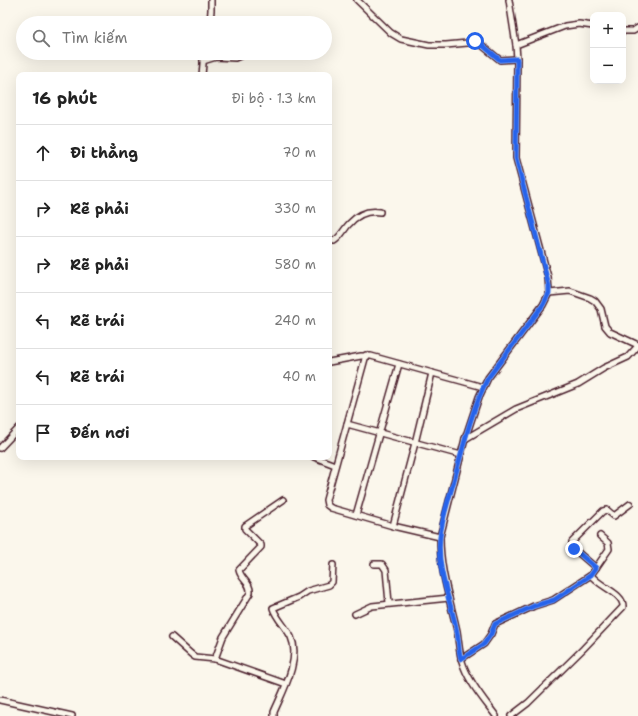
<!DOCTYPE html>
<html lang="vi">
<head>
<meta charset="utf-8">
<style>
  :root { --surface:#fff; --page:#f2f2f2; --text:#222; --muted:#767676; --line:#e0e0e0 }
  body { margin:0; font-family:"Shantell Sans",sans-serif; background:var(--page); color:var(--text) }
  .controls { position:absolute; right:12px; top:12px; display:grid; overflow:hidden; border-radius:8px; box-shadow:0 4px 16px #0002 }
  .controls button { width:36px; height:36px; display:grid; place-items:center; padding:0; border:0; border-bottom:1px solid var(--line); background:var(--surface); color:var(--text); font:20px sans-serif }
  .stop { position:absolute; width:12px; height:12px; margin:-9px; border:3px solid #2563eb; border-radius:50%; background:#fff }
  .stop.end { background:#2563eb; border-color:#fff; box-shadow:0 1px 4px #0008 }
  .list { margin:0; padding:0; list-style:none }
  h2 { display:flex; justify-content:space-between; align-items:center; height:52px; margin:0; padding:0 16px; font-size:17px }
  h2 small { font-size:13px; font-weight:400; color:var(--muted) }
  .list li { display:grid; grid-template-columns:26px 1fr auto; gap:12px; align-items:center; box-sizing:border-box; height:56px; padding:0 16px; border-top:1px solid var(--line) }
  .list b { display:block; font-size:15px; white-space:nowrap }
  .list em { font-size:13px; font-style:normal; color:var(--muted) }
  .icon { flex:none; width:22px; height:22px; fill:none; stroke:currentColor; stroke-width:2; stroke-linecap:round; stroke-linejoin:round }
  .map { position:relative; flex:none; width:638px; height:716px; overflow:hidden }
  .search { position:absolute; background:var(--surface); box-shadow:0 4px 16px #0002; left:16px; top:16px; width:316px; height:44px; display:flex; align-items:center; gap:10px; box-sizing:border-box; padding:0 14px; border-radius:22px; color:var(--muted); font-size:15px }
  .panel { position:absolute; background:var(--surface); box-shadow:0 4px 16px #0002; left:16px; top:72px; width:316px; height:388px; border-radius:8px }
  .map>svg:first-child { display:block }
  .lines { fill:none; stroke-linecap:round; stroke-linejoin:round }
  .minor-casing { stroke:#4a1f2b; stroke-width:8 }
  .minor { stroke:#fbf7ec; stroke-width:5 }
  .route { stroke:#2563eb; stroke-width:5 }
</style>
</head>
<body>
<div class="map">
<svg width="638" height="716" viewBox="0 0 638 716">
  <rect width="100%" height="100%" fill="#fbf7ec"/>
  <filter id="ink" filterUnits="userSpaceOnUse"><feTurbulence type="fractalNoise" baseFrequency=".025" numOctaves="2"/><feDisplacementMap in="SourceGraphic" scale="8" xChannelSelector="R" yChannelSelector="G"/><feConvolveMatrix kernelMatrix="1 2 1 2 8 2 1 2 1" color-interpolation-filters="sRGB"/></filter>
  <g filter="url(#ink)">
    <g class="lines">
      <defs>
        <g id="minor">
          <path d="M357,0L391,33L401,39L429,45H446L478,42L500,60L517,59"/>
          <path d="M210,23L211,10V0"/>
          <path d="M623,31H633L638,28"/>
          <path d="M516,45L565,26L579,24L593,26"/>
          <path d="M203,61L216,57L235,58L247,53"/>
          <path d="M202,75L204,53"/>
          <path d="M329,239L334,241C341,237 344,229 349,224C357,215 368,210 380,212"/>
          <path d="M549,293L570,291L590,298L595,301L601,309L605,326L610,332L638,345"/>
          <path d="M366,355L326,500L327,505L331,508L393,526L440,537"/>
          <path d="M329,362L361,356H371L483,387"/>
          <path d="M347,424L461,455"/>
          <path d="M465,439L516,409L578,384L604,368L628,357L638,346"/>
          <path d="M0,448L19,428"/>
          <path d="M314,457L335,465"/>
          <path d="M356,515L399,364"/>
          <path d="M393,526L415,443L432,373"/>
          <path d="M374,564H382L386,570L389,603"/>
          <path d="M596,568L574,549L572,545V542L603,511L607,510L614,516L630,504"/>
          <path d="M355,614L372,606L449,598"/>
          <path d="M172,637L191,654L195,657L215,659L286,684"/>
          <path d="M215,659L223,637L250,593C251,582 241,580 239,570L261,547V545L245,529V526L283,500"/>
          <path d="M461,659L484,644L491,634L495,624L534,606L553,600L591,575L609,549L608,543L600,536"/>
          <path d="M0,700L72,716"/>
          <path d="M274,716V712C283,691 301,659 291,637C286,627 276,618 273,608L299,597L308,591L329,585L332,582L333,565"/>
          <path d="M496,716C485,701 471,685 464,667C459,655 459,644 457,631C450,599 440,572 440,537L465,439L479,397L488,378L543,305L549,293L548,277L516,158L517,59L516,45L509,0"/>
          <path d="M511,716L528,703L583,649L623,607C624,593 599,587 591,575"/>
        </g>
      </defs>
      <use href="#minor" class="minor-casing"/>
      <use href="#minor" class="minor"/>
    </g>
  </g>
  <g class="lines" filter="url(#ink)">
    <path class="route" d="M475,41L480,43L500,60L517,59L516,158L549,286V293L543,305L488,378C471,410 463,449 453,484C448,501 442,519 440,537C436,569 451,601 457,632C459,641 458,650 461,659L484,644L491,634L495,624L534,606L554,600L591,575L596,568L574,549"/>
  </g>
</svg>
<div class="controls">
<button>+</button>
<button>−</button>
</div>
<div class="stop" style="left:475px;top:41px"></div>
<div class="stop end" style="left:574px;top:549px"></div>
<div class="search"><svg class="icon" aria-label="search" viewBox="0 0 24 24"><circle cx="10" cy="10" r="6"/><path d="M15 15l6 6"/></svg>Tìm kiếm</div>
<section class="panel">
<h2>16 phút<small>Đi bộ · 1.3 km</small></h2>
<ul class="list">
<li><svg class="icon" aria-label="ahead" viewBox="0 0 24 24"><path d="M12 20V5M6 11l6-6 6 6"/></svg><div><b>Đi thẳng</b></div><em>70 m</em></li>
<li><svg class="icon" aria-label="right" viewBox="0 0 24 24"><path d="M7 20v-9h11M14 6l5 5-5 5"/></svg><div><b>Rẽ phải</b></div><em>330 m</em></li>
<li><svg class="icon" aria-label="right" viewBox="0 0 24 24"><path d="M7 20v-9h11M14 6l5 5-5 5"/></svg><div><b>Rẽ phải</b></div><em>580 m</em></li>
<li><svg class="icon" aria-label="left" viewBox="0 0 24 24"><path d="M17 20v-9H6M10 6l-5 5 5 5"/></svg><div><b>Rẽ trái</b></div><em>240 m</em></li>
<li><svg class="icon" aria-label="left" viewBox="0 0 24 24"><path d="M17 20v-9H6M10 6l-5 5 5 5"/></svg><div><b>Rẽ trái</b></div><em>40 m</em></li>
<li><svg class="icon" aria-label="arrive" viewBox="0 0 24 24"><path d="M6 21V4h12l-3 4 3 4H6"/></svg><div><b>Đến nơi</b></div></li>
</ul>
</section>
</div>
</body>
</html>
